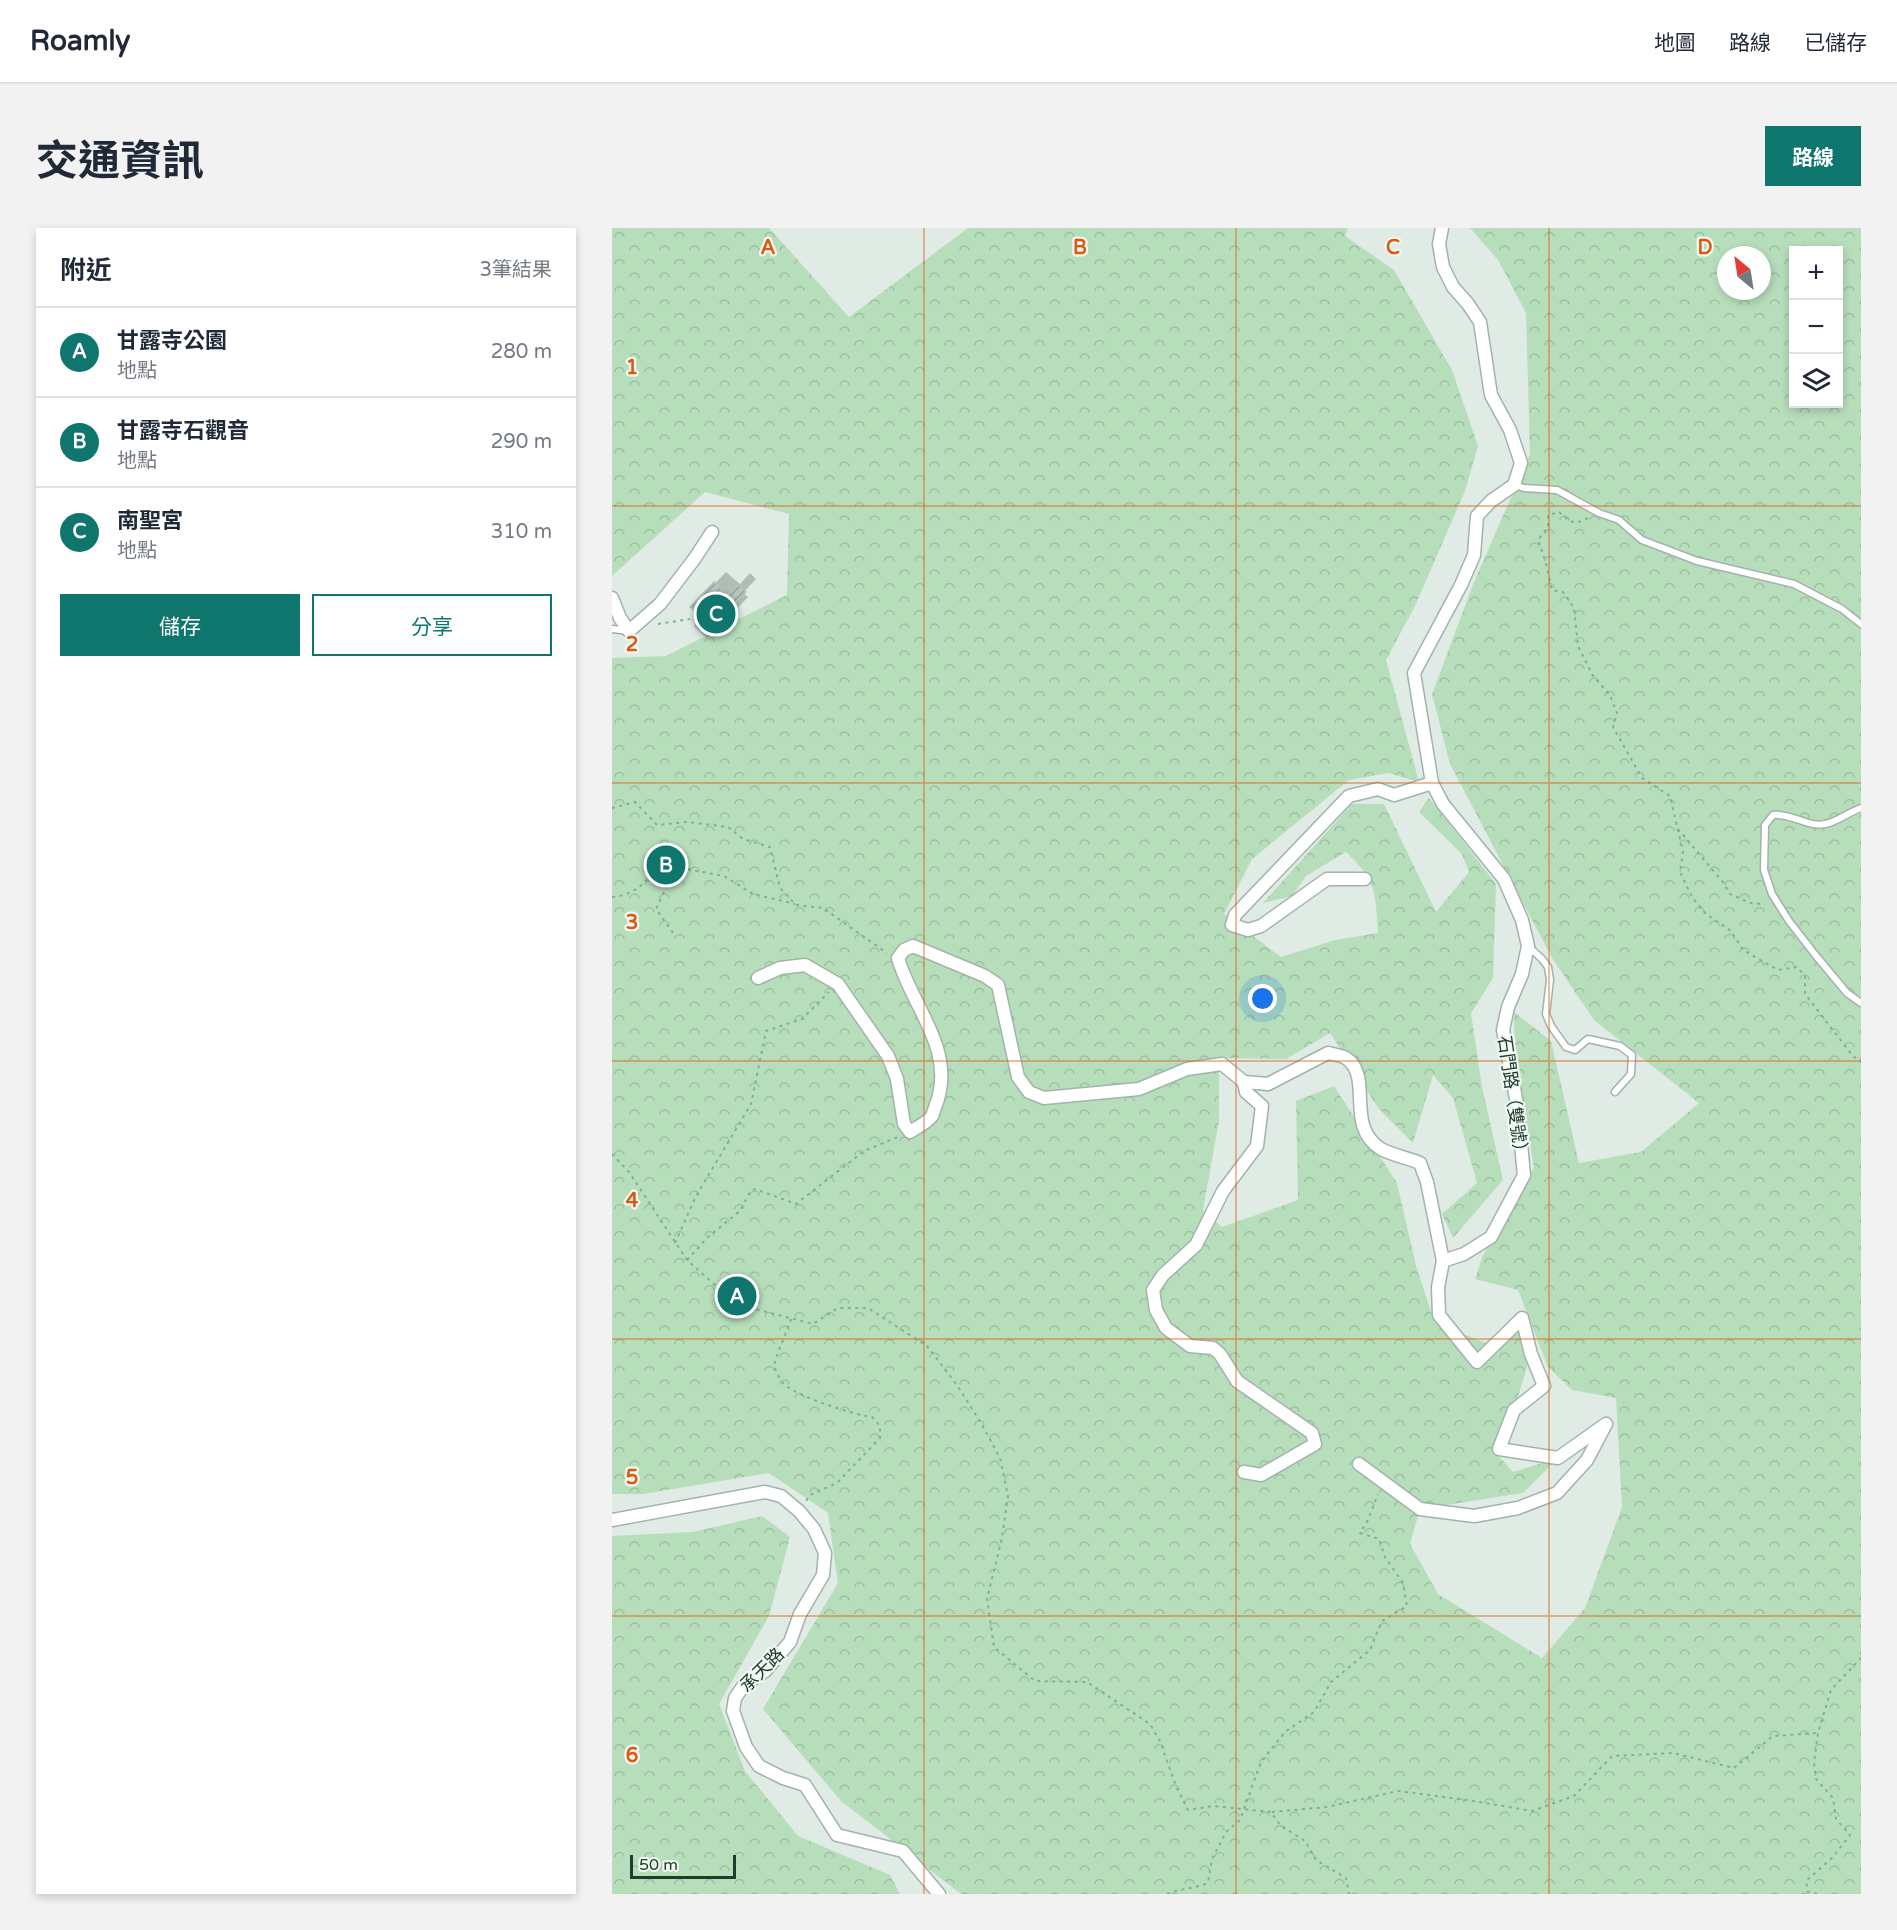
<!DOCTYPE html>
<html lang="zh-TW">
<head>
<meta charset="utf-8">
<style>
  :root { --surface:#fff; --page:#f2f2f3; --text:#1f2937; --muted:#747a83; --line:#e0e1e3; --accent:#0f766e }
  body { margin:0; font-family:"Varela Round","Noto Sans TC",sans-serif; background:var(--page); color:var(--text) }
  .controls { position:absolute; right:18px; top:18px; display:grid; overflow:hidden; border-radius:0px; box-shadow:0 3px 9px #0003 }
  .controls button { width:54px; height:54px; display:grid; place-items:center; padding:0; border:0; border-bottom:2px solid var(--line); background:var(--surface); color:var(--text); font:30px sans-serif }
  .compass { position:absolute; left:1105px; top:18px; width:54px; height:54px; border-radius:50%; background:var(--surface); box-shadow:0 3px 9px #0003; rotate:330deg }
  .scale { position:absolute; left:18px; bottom:15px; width:106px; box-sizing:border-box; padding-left:6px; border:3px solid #203c2f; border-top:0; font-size:16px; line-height:21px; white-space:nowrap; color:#203c2f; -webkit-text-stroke:4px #f0f8f2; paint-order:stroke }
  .you { position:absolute; left:651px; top:771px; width:21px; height:21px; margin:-15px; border:4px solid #fff; border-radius:50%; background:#1a73e8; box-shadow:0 0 0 9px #1a73e833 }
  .badge { display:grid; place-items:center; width:39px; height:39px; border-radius:50%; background:var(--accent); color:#fff; font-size:20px; font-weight:700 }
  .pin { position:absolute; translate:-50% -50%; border:3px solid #fff; box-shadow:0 2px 6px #0006 }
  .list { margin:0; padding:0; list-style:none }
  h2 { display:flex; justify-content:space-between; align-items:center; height:78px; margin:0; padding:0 24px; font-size:26px }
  h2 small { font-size:20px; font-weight:400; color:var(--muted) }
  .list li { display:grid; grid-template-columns:39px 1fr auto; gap:18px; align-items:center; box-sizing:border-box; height:90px; padding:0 24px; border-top:2px solid var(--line) }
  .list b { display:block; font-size:22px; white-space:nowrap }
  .list p { margin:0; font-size:20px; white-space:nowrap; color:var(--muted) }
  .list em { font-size:20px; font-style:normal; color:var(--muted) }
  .actions { display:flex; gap:12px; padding:18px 24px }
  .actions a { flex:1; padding:14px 0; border:2px solid var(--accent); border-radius:0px; text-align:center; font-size:21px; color:var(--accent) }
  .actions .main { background:var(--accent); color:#fff }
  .icon { flex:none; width:33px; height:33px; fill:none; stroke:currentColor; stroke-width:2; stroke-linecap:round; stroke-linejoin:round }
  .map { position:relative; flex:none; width:1249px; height:1666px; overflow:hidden; border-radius:0px }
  header { display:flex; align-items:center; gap:36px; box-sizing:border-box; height:84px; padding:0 30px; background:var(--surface); border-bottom:2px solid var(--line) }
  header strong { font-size:28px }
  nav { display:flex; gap:33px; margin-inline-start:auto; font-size:21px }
  .intro { display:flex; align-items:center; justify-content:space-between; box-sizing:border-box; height:144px; padding:0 36px }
  h1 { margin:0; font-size:42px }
  .button { padding:15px 27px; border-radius:0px; background:var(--accent); color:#fff; font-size:21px; font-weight:700 }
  main { display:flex; gap:36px; padding:0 36px }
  aside { flex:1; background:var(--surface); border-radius:0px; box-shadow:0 3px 9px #0003 }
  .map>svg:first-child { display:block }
  .forest { fill:url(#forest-crowns); fill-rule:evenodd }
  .shadow { fill:#0003 }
  .building { fill:url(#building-hatch); stroke:#b2c5b9; stroke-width:1.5 }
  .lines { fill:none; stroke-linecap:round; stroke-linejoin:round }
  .service-casing { stroke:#a2b3aa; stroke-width:9 }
  .minor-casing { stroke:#a2b3aa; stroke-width:15 }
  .path { stroke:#7eb098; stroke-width:2; stroke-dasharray:3 4.5; stroke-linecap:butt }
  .service { stroke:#fff; stroke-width:6 }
  .minor { stroke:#fff; stroke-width:12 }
  .grid { fill:none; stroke:#de580e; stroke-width:1.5; stroke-opacity:0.55 }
  .labels { text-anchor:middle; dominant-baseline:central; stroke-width:4.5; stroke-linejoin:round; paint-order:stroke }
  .street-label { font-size:18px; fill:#203c2f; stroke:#f0f8f2 }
  .grid-label { font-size:20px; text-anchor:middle; font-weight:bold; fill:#de580e; stroke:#f0f8f2; stroke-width:4.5; stroke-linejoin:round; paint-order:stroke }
</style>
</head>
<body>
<header>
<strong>Roamly</strong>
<nav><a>地圖</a><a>路線</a><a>已儲存</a></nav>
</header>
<div class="intro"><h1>交通資訊</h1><a class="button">路線</a></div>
<main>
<aside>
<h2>附近<small>3筆結果</small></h2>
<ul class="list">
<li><span class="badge">A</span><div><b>甘露寺公園</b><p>地點</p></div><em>280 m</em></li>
<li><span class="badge">B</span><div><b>甘露寺石觀音</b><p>地點</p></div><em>290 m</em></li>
<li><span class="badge">C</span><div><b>南聖宮</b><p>地點</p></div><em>310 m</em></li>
</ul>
<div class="actions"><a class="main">儲存</a><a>分享</a></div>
</aside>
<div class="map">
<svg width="1249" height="1666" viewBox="0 0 1249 1666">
  <defs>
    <pattern id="forest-crowns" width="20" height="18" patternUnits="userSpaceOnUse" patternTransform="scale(1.5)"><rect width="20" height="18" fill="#b7debb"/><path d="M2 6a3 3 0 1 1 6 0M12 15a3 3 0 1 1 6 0" fill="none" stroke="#9dbfa1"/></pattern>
    <pattern id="building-hatch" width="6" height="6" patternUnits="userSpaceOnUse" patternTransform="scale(1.5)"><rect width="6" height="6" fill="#b5c6bc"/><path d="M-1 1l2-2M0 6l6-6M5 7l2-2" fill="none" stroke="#93a299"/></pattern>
  </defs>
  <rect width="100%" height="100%" fill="#dfebe4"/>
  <g class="forest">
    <path d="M0,0H157L237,89L356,0H736L733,8L782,42L840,142L866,218L853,263L803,378L774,432L807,554L776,545L737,552L640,631L612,686L669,729L723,712L766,705C763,662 765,654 734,624L694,648L680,668L651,675L740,576H772L824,684L857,644L850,626L807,584L817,570L884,656L881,750L859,785L870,859L891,952L841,1010L830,986L865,955L841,870L821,847L801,915L766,880L718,805L674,831L607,830V893L591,982L610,999L686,972L684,873L722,858L785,955L804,1038L823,1095L879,1117L910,1090L919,1126L902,1182L884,1225L901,1244L946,1230L911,1265L808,1281L798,1316L826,1366L930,1430L973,1380L1010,1279L1004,1170L960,1162L936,1139L906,1062L863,1051L871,1027L922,940L903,827L902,784L939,813L967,935L1029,924L1087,875L982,792L940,730L838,536L820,466L862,354L918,226L914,85L886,32L858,0H1249V1666H349L229,1573L151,1481L226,1355L216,1285L157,1245L31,1266H0V430L54,428L175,367L177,286L93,264L0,348ZM1182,22H1226V176H1182ZM1114,27H1150V63H1114Z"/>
    <path d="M150,1288L178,1309L157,1388L107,1476L133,1543L186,1608L278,1647L288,1666H0V1308L81,1304Z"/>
  </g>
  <path class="shadow" d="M114,344L128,356L138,345L144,351L131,365L136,369L109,398L92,390L80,379Z"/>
  <path class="building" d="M102,354L116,367L126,356L134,364L121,377L126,382L98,412L83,398L90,390L78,379Z"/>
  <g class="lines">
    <defs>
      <g id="service">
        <path d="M902,257L912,260L945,262L987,285L1007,292L1030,312L1085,333L1182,356L1230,381L1249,396"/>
        <path d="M0,401L17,403"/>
        <path d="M1249,580C1236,584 1226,594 1213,596C1197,600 1180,585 1161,587L1153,597L1152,642L1160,666L1177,693L1205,729L1235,765L1249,775"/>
        <path d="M916,718L930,731L936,739L938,752L934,786L939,798L954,819L963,822L976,811L1008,818L1020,827L1019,846L1003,864"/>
      </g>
      <g id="minor">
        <path d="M830,0L827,16L831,39L841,59L856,76L868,94L879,167L898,202L909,235L902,257L879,273L865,288L862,327L849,357L802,445L820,555L831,576L892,651L910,692L916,718L910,746L896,779L891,802L905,876L912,947L879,1009L852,1026L831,1033"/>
        <path d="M0,370L8,390L17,403L48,376L83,330L100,304"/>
        <path d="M753,651H715L649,698L636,702L620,697L623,687L737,568L766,561L782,567L820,555"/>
        <path d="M146,750L168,740L193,737L226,756L276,828L285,851L292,896L298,904C304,900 316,894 320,888C322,884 323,878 325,874C343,820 300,779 286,730L292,722L301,718L373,748L386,757L406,849L417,864L432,870L527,861L575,841L610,836L632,854L656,856L716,825C721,826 729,827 734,830C762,849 732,898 769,921C780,927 796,930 808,935L815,954L831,1033L826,1059L827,1087L865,1134L910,1090L919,1126L932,1158L902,1182L887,1221L946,1230L994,1196L975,1232L945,1265L906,1280L862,1288L808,1281L747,1236"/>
        <path d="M632,854L634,864L650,878L645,918L611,963L584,1017L551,1047L541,1062L544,1082L554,1100L578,1118L601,1120L608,1126L625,1153L700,1205L703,1216L649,1247L632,1244"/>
        <path d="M0,1292L153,1264L169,1268L187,1283L202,1301L213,1325L211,1347L188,1386L178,1414L153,1443L132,1457L123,1470L121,1483L134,1519L147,1538L171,1550L193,1557L225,1607L291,1623L327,1666"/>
      </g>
    </defs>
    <use href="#service" class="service-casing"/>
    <use href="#minor" class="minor-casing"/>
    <g class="path">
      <path d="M976,290C961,298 959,294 947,284L936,287V299L926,312L933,332L940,362L951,364L962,380L966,418L981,448L998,467L1005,485L1001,499L1030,550L1058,568L1071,624L1068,644L1080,669L1094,686L1119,703L1131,722L1166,742L1185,739L1193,748V766L1241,828L1249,834"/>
      <path d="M46,396L78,391"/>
      <path d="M0,580L23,574L45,597L75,594L116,599L131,611L158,619L168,660L184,677L211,680L275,725"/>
      <path d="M1066,601L1110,653L1118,666L1138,675L1153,676"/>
      <path d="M0,669C30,666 35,649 53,630L62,628L70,633L74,641L112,648L141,666L183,676"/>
      <path d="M61,705L44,681L58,651L74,641"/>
      <path d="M0,926L17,944L75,1032L124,1076L201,1096L226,1080H256L315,1118L345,1157L369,1195L388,1230L396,1268L390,1310L375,1371L382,1419L423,1453L475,1454L538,1496L548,1513L564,1558L576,1582L601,1578L659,1584L668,1597L693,1613L704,1632L734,1650L737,1666"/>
      <path d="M63,1015L84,968L139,876L154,803L190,791L217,764"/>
      <path d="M75,1032L96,1009L128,983L138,964L143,961L184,976L252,923L286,909"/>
      <path d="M179,1091C174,1107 166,1121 162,1138C164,1143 167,1150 171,1155C182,1168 243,1187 260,1189L268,1198V1210L225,1255L198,1267L194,1273"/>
      <path d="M660,1584L715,1579L786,1563L855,1572L920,1583L962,1568L1000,1528L1061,1525L1122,1540L1161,1508L1206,1505"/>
      <path d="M555,1666C570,1660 581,1661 596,1655L600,1631L614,1604L628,1592L649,1534L673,1504L702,1484L719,1454L758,1422L770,1393L795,1378L791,1355L773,1329L767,1311L748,1305L756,1292L766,1266"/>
      <path d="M1205,1666L1196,1664L1194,1653L1220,1630L1238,1607L1224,1591L1221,1570L1204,1551L1202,1534L1206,1505L1219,1462L1249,1430"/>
    </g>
    <use href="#service" class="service"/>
    <use href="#minor" class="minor"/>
  </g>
  <path class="grid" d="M312,0V1666M624,0V1666M937,0V1666M0,278H1249M0,555H1249M0,833H1249M0,1111H1249M0,1388H1249"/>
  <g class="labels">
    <g class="street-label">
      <text transform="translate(901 870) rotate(82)">石門路（雙號）</text>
      <text transform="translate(150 1442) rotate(-45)">承天路</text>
    </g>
  </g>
  <g class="grid-label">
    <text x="156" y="26">A</text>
    <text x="468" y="26">B</text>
    <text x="781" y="26">C</text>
    <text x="1093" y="26">D</text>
    <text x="20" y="146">1</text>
    <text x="20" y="423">2</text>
    <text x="20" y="701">3</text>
    <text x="20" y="979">4</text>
    <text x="20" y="1256">5</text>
    <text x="20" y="1534">6</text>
  </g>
</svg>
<div class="controls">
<button>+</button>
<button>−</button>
<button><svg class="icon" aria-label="layers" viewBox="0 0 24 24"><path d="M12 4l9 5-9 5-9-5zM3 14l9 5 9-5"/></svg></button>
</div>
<svg class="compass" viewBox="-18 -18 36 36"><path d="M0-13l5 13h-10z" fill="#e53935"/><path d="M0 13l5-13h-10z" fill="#747a83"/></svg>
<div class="scale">50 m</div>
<div class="you"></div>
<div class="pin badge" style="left:125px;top:1068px">A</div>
<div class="pin badge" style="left:54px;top:637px">B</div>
<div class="pin badge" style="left:104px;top:386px">C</div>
</div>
</main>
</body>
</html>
